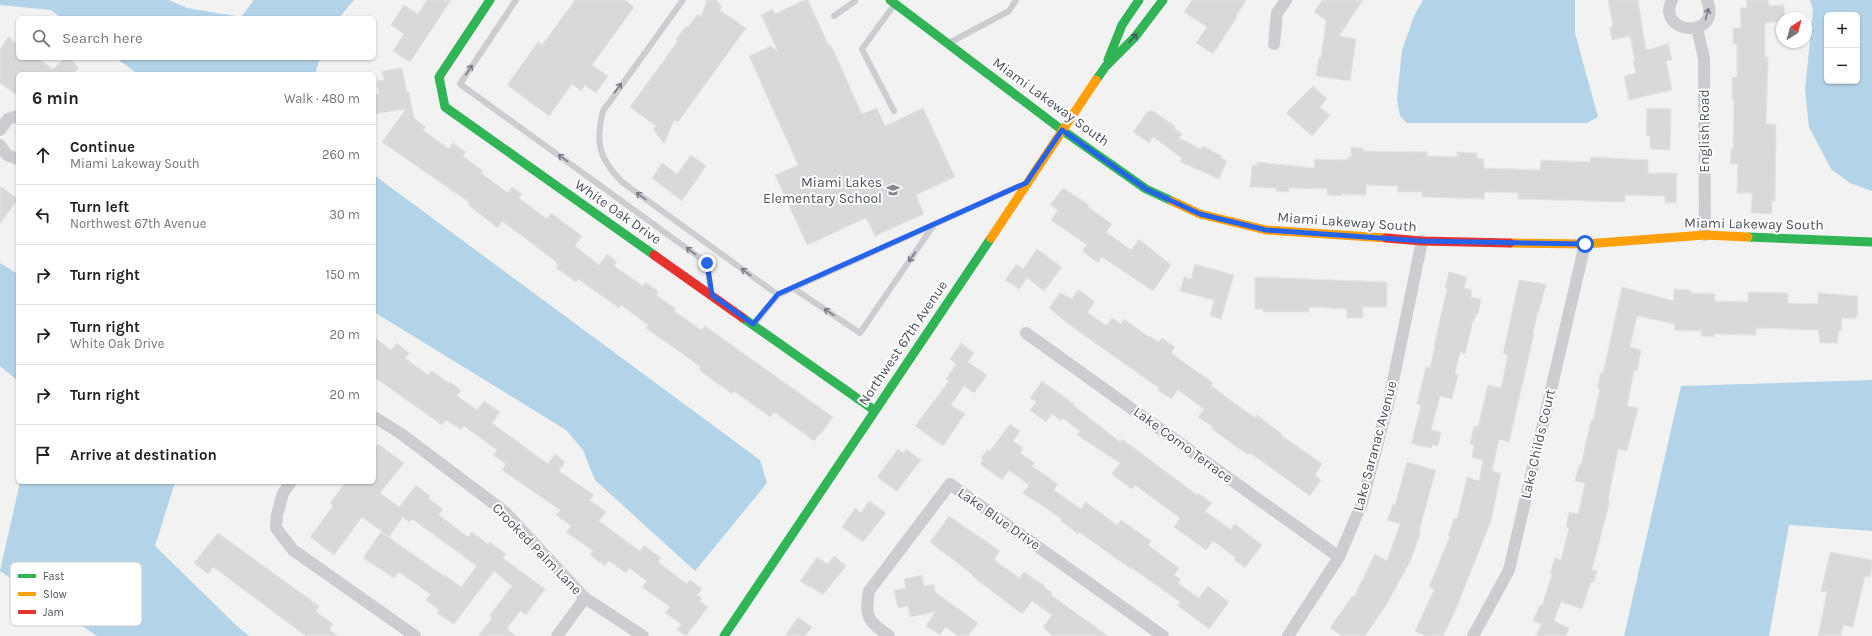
<!DOCTYPE html>
<html lang="en">
<head>
<meta charset="utf-8">
<style>
  :root { --surface:#fff; --page:#f6f6f6; --text:#222; --muted:#767676; --line:#e0e0e0 }
  body { margin:0; font-family:Karla,sans-serif; background:var(--page); color:var(--text) }
  .controls { position:absolute; right:12px; top:12px; display:grid; overflow:hidden; border-radius:6px; box-shadow:0 1px 3px #0004 }
  .controls button { width:36px; height:36px; display:grid; place-items:center; padding:0; border:0; border-bottom:1px solid var(--line); background:var(--surface); color:var(--text); font:20px sans-serif }
  .compass { position:absolute; left:1776px; top:12px; width:36px; height:36px; border-radius:50%; background:var(--surface); box-shadow:0 1px 3px #0004; rotate:36deg }
  .stop { position:absolute; width:12px; height:12px; margin:-9px; border:3px solid #2563eb; border-radius:50%; background:#fff }
  .stop.end { background:#2563eb; border-color:#fff; box-shadow:0 1px 4px #0008 }
  .list { margin:0; padding:0; list-style:none }
  h2 { display:flex; justify-content:space-between; align-items:center; height:52px; margin:0; padding:0 16px; font-size:17px }
  h2 small { font-size:13px; font-weight:400; color:var(--muted) }
  .list li { display:grid; grid-template-columns:26px 1fr auto; gap:12px; align-items:center; box-sizing:border-box; height:60px; padding:0 16px; border-top:1px solid var(--line) }
  .list b { display:block; font-size:15px; white-space:nowrap }
  .list p { margin:0; font-size:13px; white-space:nowrap; color:var(--muted) }
  .list em { font-size:13px; font-style:normal; color:var(--muted) }
  .icon { flex:none; width:22px; height:22px; fill:none; stroke:currentColor; stroke-width:2; stroke-linecap:round; stroke-linejoin:round }
  .map { position:relative; flex:none; width:1872px; height:636px; overflow:hidden }
  .search { position:absolute; background:var(--surface); box-shadow:0 1px 3px #0004; left:16px; top:16px; width:360px; height:44px; display:flex; align-items:center; gap:10px; box-sizing:border-box; padding:0 14px; border-radius:6px; color:var(--muted); font-size:15px }
  .panel { position:absolute; background:var(--surface); box-shadow:0 1px 3px #0004; left:16px; top:72px; width:360px; height:412px; border-radius:6px }
  .map>svg:first-child { display:block }
  .water { fill:#b3d3e8; fill-rule:evenodd }
  .building { fill:#d9d9db; stroke:#e4e4e5 }
  .lines { fill:none; stroke-linecap:round; stroke-linejoin:round }
  .lane { stroke:#cccdd0; stroke-width:6 }
  .street { stroke:#cccdd0; stroke-width:12 }
  .fast { stroke:#30b455; stroke-width:9 }
  .slow { stroke:#ff9f0a; stroke-width:9 }
  .jam { stroke:#e5322d; stroke-width:9 }
  .oneway { stroke:#787c85 }
  .oneway2 { stroke:#485b5c }
  .route { stroke:#2563eb; stroke-width:5 }
  .labels { text-anchor:middle; dominant-baseline:central; stroke-width:4; stroke-linejoin:round; paint-order:stroke }
  .street-label { font-size:14px; fill:#4b515d; stroke:#fff }
  .poi-label { font-size:14px; fill:#4b515d; stroke:#fff; text-anchor:end }
  .key { fill:#fff; stroke:#c9cbce; stroke-width:1 }
  .key-label { font-size:11px; fill:#4b515d }
</style>
</head>
<body>
<div class="map">
<svg width="1872" height="636" viewBox="0 0 1872 636">
  <rect width="100%" height="100%" fill="#f3f2f2"/>
  <g class="water">
    <path d="M0,0H169L187,8L241,17L254,0H354L339,18H61L51,10L0,5Z"/>
    <path d="M1423,0H1575V33L1598,117L1587,123H1407L1400,116L1397,99L1402,50L1414,16Z"/>
    <path d="M1810,0H1872V191L1850,183L1831,169L1809,127L1805,90L1813,10ZM1827,15H1857V81H1827Z"/>
    <path d="M116,58H320L315,74H138Z"/>
    <path d="M374,175L760,460L767,483L695,571L595,480L583,450L566,430L374,312Z"/>
    <path d="M0,263L18,274V381L0,366Z"/>
    <path d="M1872,380V531L1789,525L1769,636H1624L1681,386Z"/>
    <path d="M20,482H175L155,546L238,627L249,636H97L0,571Z"/>
  </g>
  <g class="building">
    <path d="M427,0H451L410,62L393,51L404,34L391,25L404,5L418,14Z"/>
    <path d="M575,0H625L634,7L592,65L608,76L596,93L585,85L581,91L572,84L549,116L507,85L538,42L542,45Z"/>
    <path d="M707,0H716L722,7L720,10L746,28L678,122L674,120L664,144L653,129L656,126L630,107L678,41L676,39L686,26L688,27L698,14L701,17Z"/>
    <path d="M804,0H808L829,46L831,45L862,114L877,108L885,126L923,108L955,177L916,195L924,214L875,236L866,218L807,245L775,175L798,165L749,56L771,46L778,52L761,15L773,9L775,14Z"/>
    <path d="M1192,0H1246L1236,16L1237,17L1213,54L1196,43L1207,27L1184,12Z"/>
    <path d="M1322,0H1363L1339,36L1356,39L1350,81L1316,76L1319,57L1321,58L1326,20L1314,12Z"/>
    <path d="M1608,0H1638L1646,50L1668,44L1672,60L1666,61L1672,90L1629,100L1624,76L1636,73L1633,62L1635,61L1630,36L1612,40L1610,27L1613,26Z"/>
    <path d="M1746,0H1768L1769,6L1784,5L1785,18H1782V22L1765,23V57H1768L1766,124H1776L1775,201H1772V214L1751,213L1752,193H1737L1738,164H1730L1731,149H1733L1734,100H1732V77H1737V44H1733V28H1741L1740,8H1747Z"/>
    <path d="M8,37L18,44V58H38L53,69L64,58H69L79,68L73,74H18V96L0,83V49Z"/>
    <path d="M402,68L407,92H409L414,118L426,127L423,130L449,149L453,143L466,152L463,156L483,171L481,173L508,193L512,187L522,194L519,198L547,219L551,213L582,236L575,246L599,265L607,254L617,262L614,266L643,286L645,282L658,291L656,295L676,309L674,311L701,330L705,326L833,417L820,435L819,434L814,441L774,412L770,417L734,391L732,394L699,370L701,367L646,328L648,325L621,305L619,308L578,279L576,282L556,268L558,265L554,260L502,221L498,228L468,205L470,203L382,142L406,109L374,114V95L379,94L377,81L384,80L382,71Z"/>
    <path d="M1313,86L1327,99L1320,107L1330,115L1312,136L1286,113Z"/>
    <path d="M1647,108L1671,109L1670,150L1650,149V136H1646Z"/>
    <path d="M1151,110L1175,126L1174,128L1182,134L1179,138L1201,149L1203,146L1222,156L1221,158L1227,161L1219,179L1180,162L1182,158L1153,137L1149,143L1133,132L1148,111L1149,112Z"/>
    <path d="M1351,147L1363,148V151L1427,152V156L1457,157V152L1477,153V158L1484,159V168L1540,170L1541,160L1590,162V157L1648,160V173H1677L1676,203H1665V196L1625,195V202L1518,199V193L1485,192L1484,199L1422,197V192H1397L1398,186L1366,185V195L1342,194V196L1327,195V189L1289,188V192L1276,191V188L1250,187L1252,165L1257,166V162L1314,168L1315,159L1347,160V157H1351Z"/>
    <path d="M691,155L706,166L682,201L652,178L662,163L677,174Z"/>
    <path d="M0,186L18,199L0,224Z"/>
    <path d="M1063,188L1089,205L1088,207L1112,224L1106,232L1131,250L1139,239L1171,265L1153,291L1102,257L1098,263L1082,251L1087,245L1051,220L1058,210L1050,205Z"/>
    <path d="M1037,249L1062,267L1044,291L1027,278L1019,289L1005,280L1017,264L1023,269Z"/>
    <path d="M1195,264L1234,275L1221,319L1210,316L1214,300L1180,291L1184,277L1191,279Z"/>
    <path d="M1449,272L1467,277L1464,288L1472,290L1471,297L1481,299L1478,314H1476L1474,321H1473L1465,354L1460,352L1455,374L1458,375L1452,399L1440,396L1431,430L1441,432L1438,446L1432,445L1431,448L1412,444V441L1421,405L1417,404L1426,367L1430,368L1435,346H1434L1447,289L1445,288Z"/>
    <path d="M1255,277L1387,282V307H1363V318H1347V309L1309,307V312H1263V309H1255Z"/>
    <path d="M1519,280L1546,284L1539,311H1538L1533,333L1534,334L1509,442L1499,439L1492,471L1501,473L1491,521L1456,609L1443,636H1426L1415,631L1434,590L1429,587L1450,536H1448L1454,518L1457,519L1467,477L1479,481L1483,460L1472,457L1474,445L1470,444L1474,426H1478L1488,385L1501,388L1508,355L1503,354Z"/>
    <path d="M1622,287L1674,301V289L1691,290V293L1715,294V301L1748,302V292L1788,293V303L1818,304V293L1858,296V315H1856V319L1842,318V330H1839L1837,343H1820L1818,330L1756,328V335L1714,334V337L1701,336V331L1674,330L1675,324L1637,316L1630,347L1641,350L1637,371H1634L1627,406L1638,408L1627,451L1618,449L1608,501H1610L1592,570L1597,571L1594,582H1591L1582,609L1561,602L1554,621L1569,628L1566,636H1536L1541,624L1533,621L1540,605L1542,606L1552,574L1550,573L1555,558L1561,560L1569,528L1566,527L1569,512L1578,514L1585,483L1575,481L1579,465H1581L1591,420H1593L1600,389L1597,388L1599,381L1600,373H1603Z"/>
    <path d="M1078,289L1095,302L1087,312L1106,326L1112,318L1121,324L1124,319L1149,337L1150,336L1159,342L1162,338L1175,347L1171,353L1213,383L1211,386L1255,418L1257,415L1282,434L1281,435L1322,464L1315,475L1321,480L1310,496L1250,453L1248,455L1212,429L1213,427L1198,417L1204,409L1178,390L1171,399L1158,390L1159,388L1071,326L1049,308L1060,293L1072,299Z"/>
    <path d="M374,337L391,350L397,343L409,353L405,358L428,375L432,371L449,383L450,382L461,390L457,396L477,410L484,401L500,412L492,423L548,464L555,454L565,462L559,471L594,495L590,500L606,512L599,521L640,551L644,545L661,558L658,562L687,584L690,580L702,589L697,595L702,598L700,601L708,607L686,636L677,630L681,624L665,613L670,607L642,587L647,581L629,568L626,573L609,561L605,566L590,555L593,551L566,532L571,526L556,515L560,510L502,470L506,464L493,455L497,450L464,426L461,430L446,420L442,425L374,377Z"/>
    <path d="M961,343L974,353L968,362L987,375L974,393L964,386L951,405L965,414L943,446L915,426L949,381L946,379L956,364L950,359Z"/>
    <path d="M1042,381L1074,404L1073,405L1120,442L1122,439L1197,495L1198,493L1212,503L1205,511L1231,530L1235,524L1262,545L1245,568L1234,560L1236,558L1213,541L1206,550L1174,527L1180,518L1135,485L1132,489L1115,477L1112,473L1120,463L1077,435L1080,431L1063,418L1061,421L1052,414L1046,422L1030,410L1036,402L1030,398Z"/>
    <path d="M1010,424L1020,431L1013,441L1023,448L1020,453L1035,463L1032,466L1058,484L1054,490L1081,509L1086,502L1117,525L1121,520L1151,541L1148,545L1179,568L1174,575L1181,579L1178,583L1199,598L1208,586L1229,602L1209,629L1177,605L1180,602L1132,568L1131,569L1079,532L1078,534L1061,521L1062,519L1023,493L1029,485L1009,470L1002,480L980,464L983,460L981,458L988,449L990,451Z"/>
    <path d="M378,444L404,463L380,493L399,507L416,485L430,496L428,498L443,509L439,515L468,537L472,532L488,544L490,542L506,554L503,558L545,589L526,615L520,611L507,629L516,636H478L492,618L489,616L512,586L494,571L454,624L437,613L439,610L426,600L430,594L399,572L394,578L363,558L381,532L444,576L445,575L461,587L477,566L412,519L409,522L403,517L389,537L362,517L334,555L310,537L333,506L330,503L346,482H374V449Z"/>
    <path d="M898,449L903,453L906,449L921,460L897,491L877,477Z"/>
    <path d="M1407,462L1436,470L1419,531H1421L1410,562L1385,607L1365,636H1342L1330,628L1352,596L1354,597L1375,554L1387,561L1400,524L1387,520L1393,504L1395,505Z"/>
    <path d="M869,501L886,513L863,542L842,527L855,508L861,513Z"/>
    <path d="M949,516L1000,551L994,560L1020,578L1024,572L1045,586L1044,587L1052,593L1051,595L1108,636H1052L1043,627L1052,615L1032,601L1022,614L972,576L973,575L930,542Z"/>
    <path d="M218,533L319,606L316,612L333,624L329,629L338,636H306L213,567L208,574L194,563Z"/>
    <path d="M1830,552L1872,560V567L1870,577L1865,576L1853,627L1843,625L1841,636H1818L1827,592L1821,591Z"/>
    <path d="M834,556L846,566L823,595L810,586L809,587L800,581L817,557L828,564Z"/>
    <path d="M922,575L924,586L934,584L935,592L978,623L968,636H958L945,627L940,635L926,626L935,612L910,617L908,606L898,608L894,590L906,588L904,579Z"/>
    <path d="M798,617L812,627L805,636H785Z"/>
  </g>
  <g class="lines">
    <g class="lane">
      <path d="M516,0L460,84L707,263L711,292"/>
      <path d="M683,0L603,111C595,144 599,158 622,182L778,295"/>
      <path d="M834,16L855,1"/>
      <path d="M949,43L1009,11L1016,0"/>
      <path d="M894,111L862,49L894,5"/>
      <path d="M793,288L860,333L933,226"/>
      <path d="M754,324L778,295L1019,186"/>
    </g>
    <g class="street">
      <path d="M1672,0C1655,35 1723,40 1707,0"/>
      <path d="M1697,28L1704,58L1705,235"/>
      <path d="M1274,44L1277,13L1286,0"/>
      <path d="M0,130L8,119L18,116"/>
      <path d="M0,145L7,155L18,159"/>
      <path d="M1026,333L1339,557"/>
      <path d="M374,417L400,433L505,512L585,598L643,636"/>
      <path d="M291,482L283,493L277,515L276,528L293,550L415,636"/>
      <path d="M557,636L585,598"/>
      <path d="M889,636C868,621 864,617 869,591L950,484L1163,636"/>
      <path d="M1288,636L1339,557L1362,503L1390,396L1422,241"/>
      <path d="M1473,636L1509,570L1585,244"/>
    </g>
    <g class="fast">
      <path d="M490,0L439,77L445,107L654,255"/>
      <path d="M890,0L1062,130L1146,189L1172,201"/>
      <path d="M1108,60L1122,25L1139,0"/>
      <path d="M1096,80L1106,66L1135,37L1163,0"/>
      <path d="M1748,237L1872,242"/>
      <path d="M743,318L874,410"/>
      <path d="M724,636L991,238"/>
    </g>
    <g class="slow">
      <path d="M1172,201L1200,214L1266,230L1386,238"/>
      <path d="M991,238L1096,80"/>
      <path d="M1510,243L1585,244L1705,235L1748,237"/>
    </g>
    <g class="jam">
      <path d="M1386,238L1422,241L1510,243"/>
      <path d="M654,255L743,318"/>
    </g>
  </g>
  <defs><path id="oneway-shaft" d="M-6 0H5M1.5-3L5.5 0L1.5 3" fill="none" stroke-width="1.6" stroke-linecap="round" stroke-linejoin="round"/></defs>
  <g class="oneway">
    <use href="#oneway-shaft" transform="translate(1707 14) rotate(-75)"/>
    <use href="#oneway-shaft" transform="translate(469 70) rotate(-56)"/>
    <use href="#oneway-shaft" transform="translate(618 88) rotate(-53)"/>
    <use href="#oneway-shaft" transform="translate(563 158) rotate(-144)"/>
    <use href="#oneway-shaft" transform="translate(641 196) rotate(-144)"/>
    <use href="#oneway-shaft" transform="translate(691 251) rotate(-144)"/>
    <use href="#oneway-shaft" transform="translate(912 257) rotate(124)"/>
    <use href="#oneway-shaft" transform="translate(746 272) rotate(-144)"/>
    <use href="#oneway-shaft" transform="translate(829 312) rotate(-146)"/>
  </g>
  <use class="oneway2" href="#oneway-shaft" transform="translate(1133 38) rotate(-48)"/>
  <g class="lines">
    <path class="route" d="M707,263L712,295L753,324L778,294L1026,183L1062,130L1146,189L1200,214L1266,230L1422,241L1585,244"/>
  </g>
  <defs>
    <symbol id="school-bare" viewBox="-9 -9 18 18"><path d="M0-5L7-2L0 1L-7-2ZM-4 1L0 2.5L4 1V4Q0 6-4 4Z" fill="#868991" stroke="#fff" stroke-width="2.5" paint-order="stroke"/></symbol>
  </defs>
  <g fill-rule="evenodd">
    <use href="#school-bare" x="883" y="180" width="20" height="20"/>
  </g>
  <g class="labels">
    <g class="street-label">
      <text transform="translate(1051 102) rotate(36)">Miami Lakeway South</text>
      <text transform="translate(1704 131) rotate(-90)">English Road</text>
      <text transform="translate(618 212) rotate(35)">White Oak Drive</text>
      <text transform="translate(1347 222) rotate(4)">Miami Lakeway South</text>
      <text transform="translate(1754 224) rotate(1)">Miami Lakeway South</text>
      <text transform="translate(903 343) rotate(-56)">Northwest 67th Avenue</text>
      <text transform="translate(1538 444) rotate(-77)">Lake Childs Court</text>
      <text transform="translate(1183 445) rotate(36)">Lake Como Terrace</text>
      <text transform="translate(1375 446) rotate(-75)">Lake Saranac Avenue</text>
      <text transform="translate(999 519) rotate(35)">Lake Blue Drive</text>
      <text transform="translate(537 549) rotate(46)">Crooked Palm Lane</text>
    </g>
    <g class="poi-label">
      <text x="882" y="182">Miami Lakes<tspan x="882" dy="16">Elementary School</tspan></text>
    </g>
  </g>
  <rect x="10" y="562" width="132" height="64" rx="6" class="key"/>
  <rect x="18" y="574" width="18" height="4" fill="#30b455"/>
  <rect x="18" y="592" width="18" height="4" fill="#ff9f0a"/>
  <rect x="18" y="610" width="18" height="4" fill="#e5322d"/>
  <g class="key-label">
    <text x="43" y="580">Fast</text>
    <text x="43" y="598">Slow</text>
    <text x="43" y="616">Jam</text>
  </g>
</svg>
<div class="controls">
<button>+</button>
<button>−</button>
</div>
<svg class="compass" viewBox="-18 -18 36 36"><path d="M0-13l5 13h-10z" fill="#e53935"/><path d="M0 13l5-13h-10z" fill="#767676"/></svg>
<div class="stop" style="left:1585px;top:244px"></div>
<div class="stop end" style="left:707px;top:263px"></div>
<div class="search"><svg class="icon" aria-label="search" viewBox="0 0 24 24"><circle cx="10" cy="10" r="6"/><path d="M15 15l6 6"/></svg>Search here</div>
<section class="panel">
<h2>6 min<small>Walk · 480 m</small></h2>
<ul class="list">
<li><svg class="icon" aria-label="ahead" viewBox="0 0 24 24"><path d="M12 20V5M6 11l6-6 6 6"/></svg><div><b>Continue</b><p>Miami Lakeway South</p></div><em>260 m</em></li>
<li><svg class="icon" aria-label="left" viewBox="0 0 24 24"><path d="M17 20v-9H6M10 6l-5 5 5 5"/></svg><div><b>Turn left</b><p>Northwest 67th Avenue</p></div><em>30 m</em></li>
<li><svg class="icon" aria-label="right" viewBox="0 0 24 24"><path d="M7 20v-9h11M14 6l5 5-5 5"/></svg><div><b>Turn right</b></div><em>150 m</em></li>
<li><svg class="icon" aria-label="right" viewBox="0 0 24 24"><path d="M7 20v-9h11M14 6l5 5-5 5"/></svg><div><b>Turn right</b><p>White Oak Drive</p></div><em>20 m</em></li>
<li><svg class="icon" aria-label="right" viewBox="0 0 24 24"><path d="M7 20v-9h11M14 6l5 5-5 5"/></svg><div><b>Turn right</b></div><em>20 m</em></li>
<li><svg class="icon" aria-label="arrive" viewBox="0 0 24 24"><path d="M6 21V4h12l-3 4 3 4H6"/></svg><div><b>Arrive at destination</b></div></li>
</ul>
</section>
</div>
</body>
</html>
